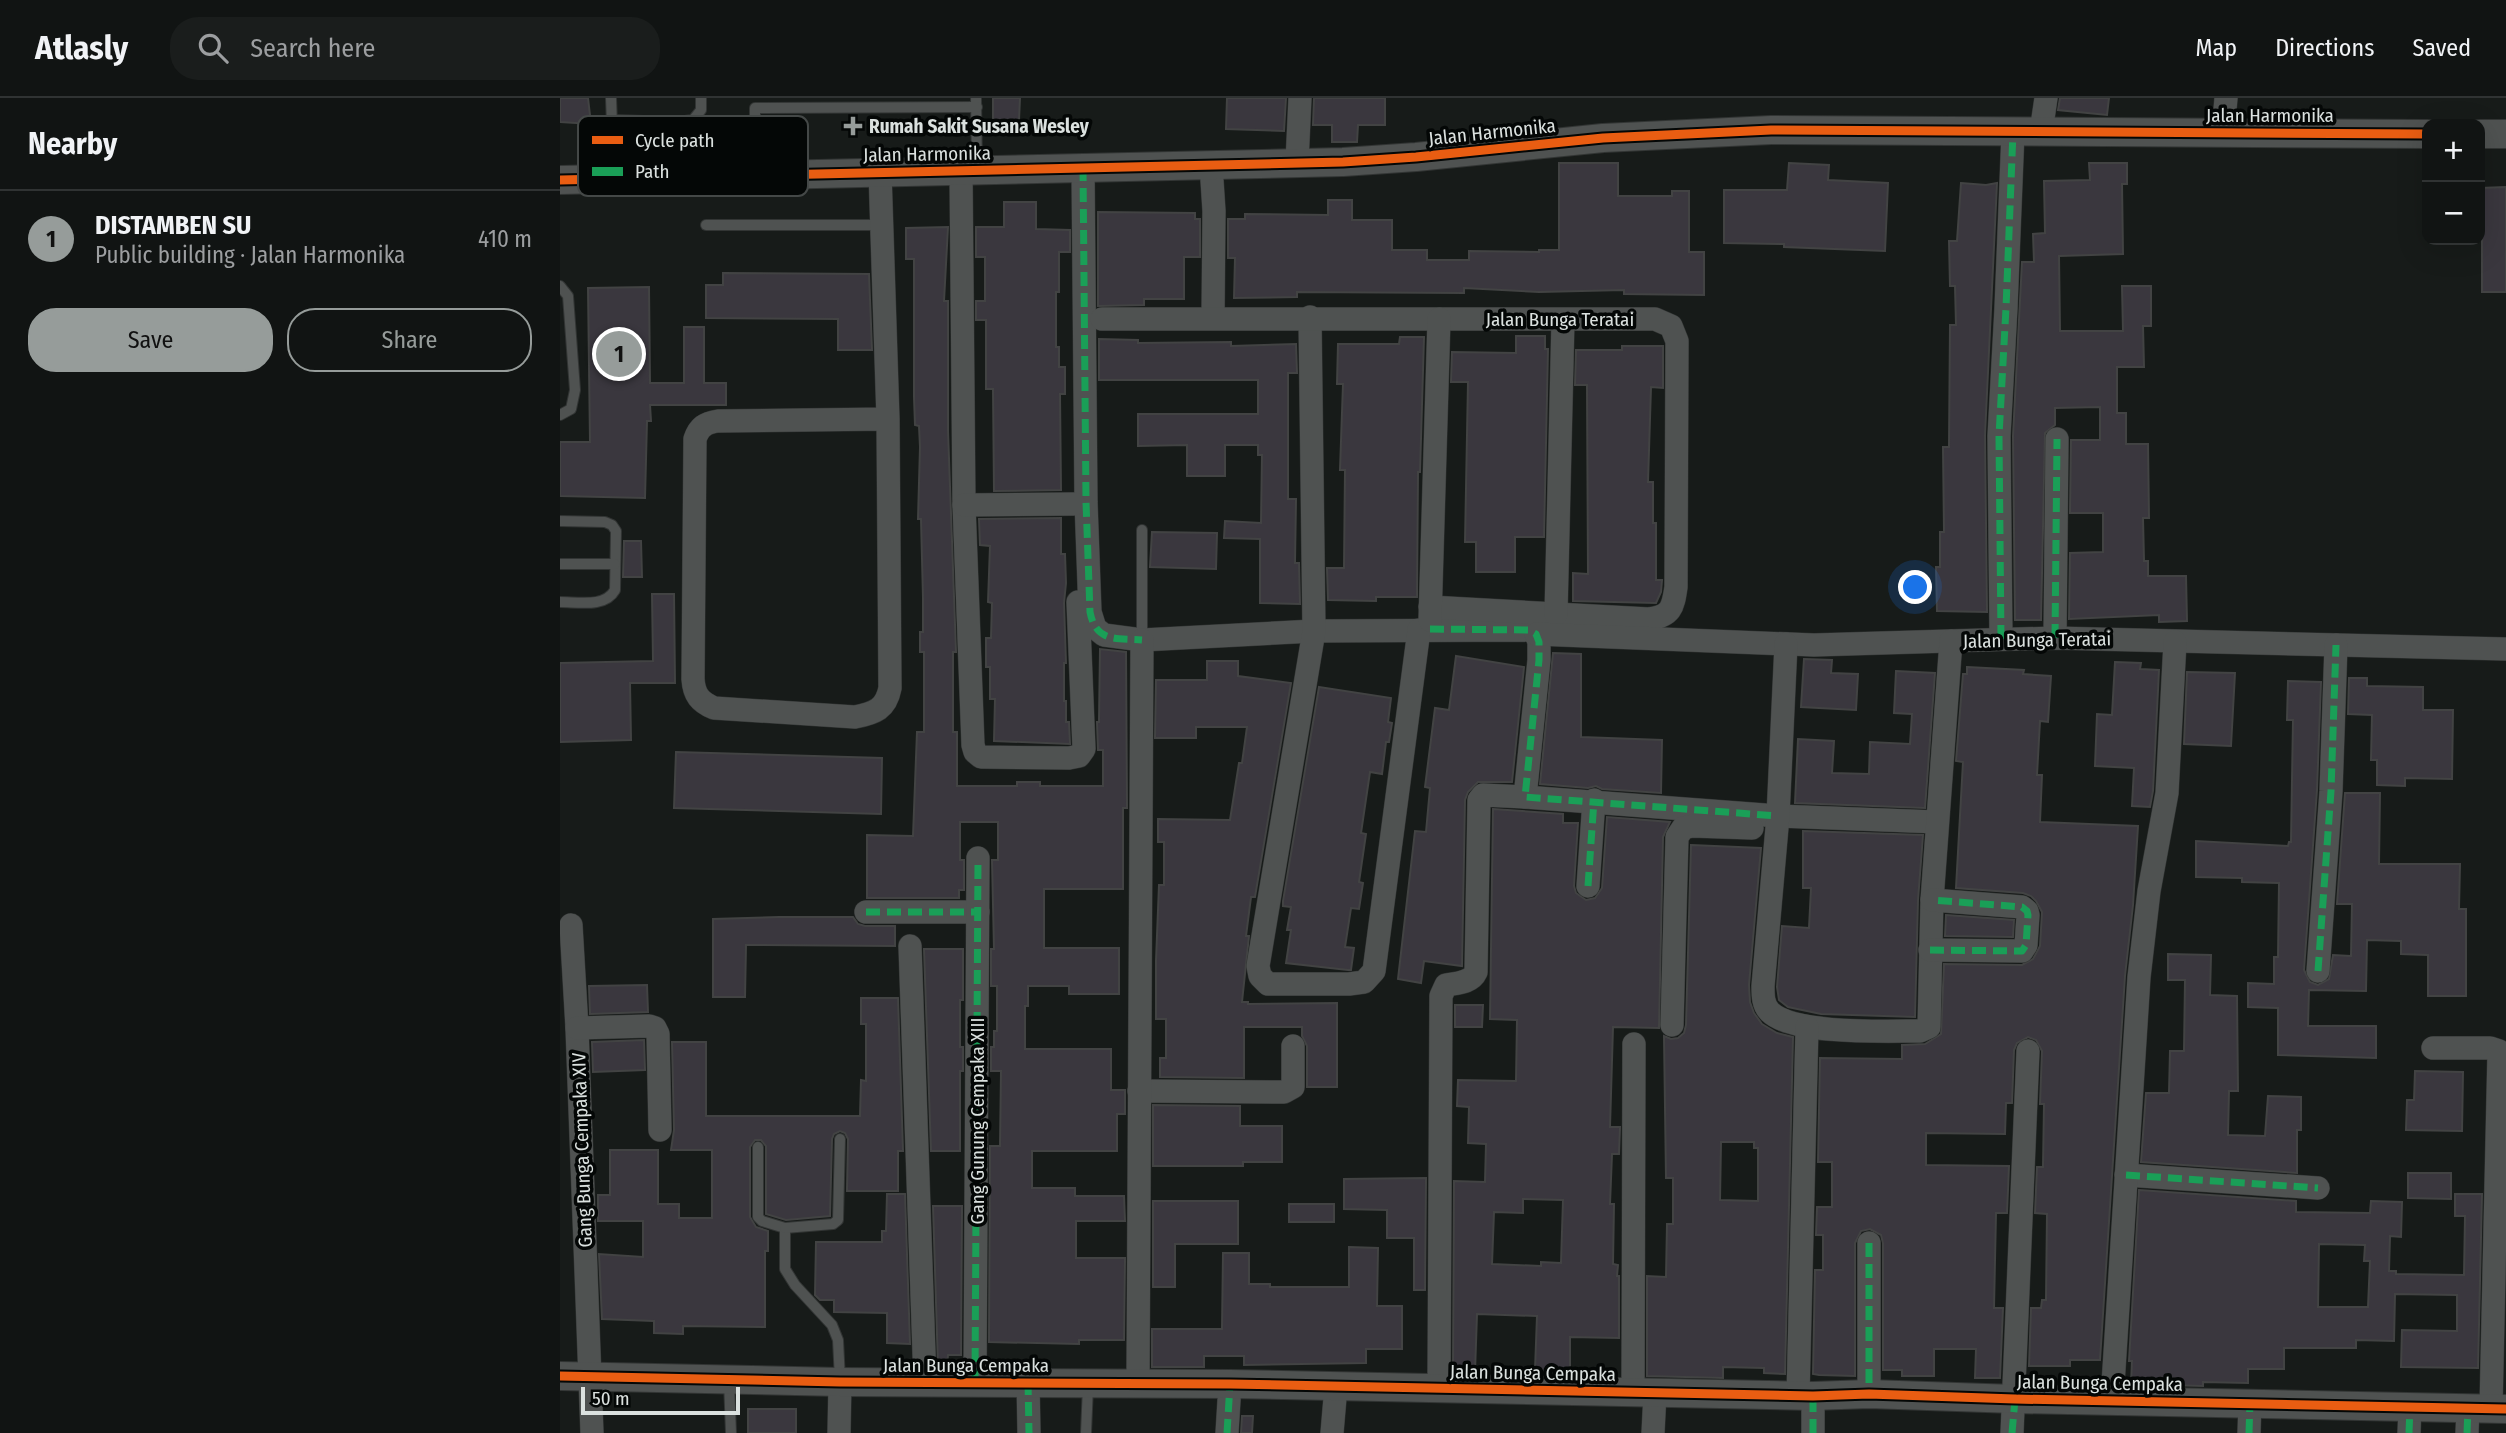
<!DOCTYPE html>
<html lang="en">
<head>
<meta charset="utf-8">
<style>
  :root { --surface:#111413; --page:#1a1d1c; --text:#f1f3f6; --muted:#9c9ea0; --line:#303333; --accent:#969c9a }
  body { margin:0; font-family:"Fira Sans Condensed",sans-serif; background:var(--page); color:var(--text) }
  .controls { position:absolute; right:21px; top:21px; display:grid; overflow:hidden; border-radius:14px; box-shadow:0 7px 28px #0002 }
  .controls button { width:63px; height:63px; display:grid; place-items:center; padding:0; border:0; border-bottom:2px solid var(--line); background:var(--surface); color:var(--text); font:35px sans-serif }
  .scale { position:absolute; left:21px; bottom:18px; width:159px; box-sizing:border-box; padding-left:7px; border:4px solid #dbe1df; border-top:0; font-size:19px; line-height:24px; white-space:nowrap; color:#dbe1df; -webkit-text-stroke:5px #040706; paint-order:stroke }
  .you { position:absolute; left:1356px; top:490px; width:24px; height:24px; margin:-18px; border:5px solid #fff; border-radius:50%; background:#1a73e8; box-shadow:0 0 0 10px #1a73e833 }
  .badge { display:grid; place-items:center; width:46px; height:46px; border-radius:50%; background:var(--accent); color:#111; font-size:23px; font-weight:700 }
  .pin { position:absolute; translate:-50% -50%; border:4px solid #fff; box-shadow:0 2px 7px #0006 }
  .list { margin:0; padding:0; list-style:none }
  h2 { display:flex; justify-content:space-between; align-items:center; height:91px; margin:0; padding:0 28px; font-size:30px }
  h2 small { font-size:23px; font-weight:400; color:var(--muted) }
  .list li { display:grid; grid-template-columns:46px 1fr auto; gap:21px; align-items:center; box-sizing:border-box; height:98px; padding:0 28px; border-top:2px solid var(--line) }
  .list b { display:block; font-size:26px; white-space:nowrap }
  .list p { margin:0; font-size:23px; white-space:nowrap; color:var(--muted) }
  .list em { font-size:23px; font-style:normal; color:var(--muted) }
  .actions { display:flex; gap:14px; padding:21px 28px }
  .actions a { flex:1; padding:16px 0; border:2px solid var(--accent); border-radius:28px; text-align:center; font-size:24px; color:var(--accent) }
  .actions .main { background:var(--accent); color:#111 }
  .icon { flex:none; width:38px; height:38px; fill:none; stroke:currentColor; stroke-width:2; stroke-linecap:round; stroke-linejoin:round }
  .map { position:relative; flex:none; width:1946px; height:1335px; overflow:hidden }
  header { display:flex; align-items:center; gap:42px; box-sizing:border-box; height:98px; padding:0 35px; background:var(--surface); border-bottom:2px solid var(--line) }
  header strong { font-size:33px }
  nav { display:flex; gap:38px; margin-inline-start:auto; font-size:24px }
  .search { width:490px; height:63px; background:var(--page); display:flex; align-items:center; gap:18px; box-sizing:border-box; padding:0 24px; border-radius:28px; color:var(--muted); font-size:26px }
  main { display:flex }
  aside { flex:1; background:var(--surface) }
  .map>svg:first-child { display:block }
  .building { fill:#3a373e; stroke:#424343; stroke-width:2; fill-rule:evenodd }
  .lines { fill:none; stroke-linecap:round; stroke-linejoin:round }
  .service-casing { stroke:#323534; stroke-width:12 }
  .minor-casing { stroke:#323534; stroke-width:24 }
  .tertiary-casing { stroke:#323534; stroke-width:30 }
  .service { stroke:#4f5251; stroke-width:10 }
  .minor { stroke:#4f5251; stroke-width:23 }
  .tertiary { stroke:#4f5251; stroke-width:28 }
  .quiet { stroke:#1a9f57; stroke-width:7; stroke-dasharray:14 7; stroke-linecap:butt }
  .cycleway-casing { stroke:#040706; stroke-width:13 }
  .cycleway { stroke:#e95d12; stroke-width:9 }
  .poi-dot { fill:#969c9a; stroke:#040706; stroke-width:2.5 }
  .labels { text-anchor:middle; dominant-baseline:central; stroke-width:7; stroke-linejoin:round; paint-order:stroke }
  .street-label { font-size:19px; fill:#dbe1df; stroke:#040706 }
  .poi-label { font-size:19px; font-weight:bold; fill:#dbe1df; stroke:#040706; text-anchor:start }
  .key { fill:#040706; stroke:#444847; stroke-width:2 }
  .key-label { font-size:19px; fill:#dbe1df }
</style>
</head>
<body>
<header>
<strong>Atlasly</strong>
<div class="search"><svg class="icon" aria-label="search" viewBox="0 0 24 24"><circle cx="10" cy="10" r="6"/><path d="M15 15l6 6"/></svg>Search here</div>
<nav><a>Map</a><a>Directions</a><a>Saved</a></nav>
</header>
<main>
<aside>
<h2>Nearby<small></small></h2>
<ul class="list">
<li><span class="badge">1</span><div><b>DISTAMBEN SU</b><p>Public building · Jalan Harmonika</p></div><em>410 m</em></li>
</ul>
<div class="actions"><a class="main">Save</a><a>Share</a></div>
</aside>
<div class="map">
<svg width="1946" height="1335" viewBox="0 0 1946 1335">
  <rect width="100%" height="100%" fill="#171b19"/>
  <g class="building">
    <path d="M0,0H28L31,26L0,24Z"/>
    <path d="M433,0H460L459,22H433Z"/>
    <path d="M667,0H726L724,33L666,31Z"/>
    <path d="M754,0H825V27H798L797,44H772V27H753Z"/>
    <path d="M1500,0H1549L1547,17L1498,12Z"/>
    <path d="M999,65H1058V98H1112V93H1129V154H1144V197L1064,196V192L979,194L904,190V195L737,194V199L674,200L675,160H668V121H685V116L768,117V102H792V122H832V152H867V162H909V153L979,154V152H999Z"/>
    <path d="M1229,65L1269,67L1268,82L1328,85L1325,153L1224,149V146L1164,145V92H1227Z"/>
    <path d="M1529,65H1567V86H1562L1563,156L1499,158L1500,233H1563L1562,188H1591V228H1583L1584,269H1557V315H1566V346H1588L1589,420H1583L1584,463H1588V478H1626L1627,523L1599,524V517L1509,521L1510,455L1543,454V415H1510L1511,342H1540V309L1495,310V327L1485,335L1481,522H1455L1453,338L1462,164H1474L1473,136L1485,135L1484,83L1530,82Z"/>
    <path d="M1401,85L1426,87L1437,85L1425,337L1427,514L1377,513L1376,469H1380V434H1384L1383,349H1389L1390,227H1396L1395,188H1390L1389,143H1397Z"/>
    <path d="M1946,89V194H1922V114H1920V90Z"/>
    <path d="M444,104H476V131L510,132V154H499V194H496V249H499V269H505V296H500L501,392L434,393L433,291H426V222H416V203H425V159H416V129H444Z"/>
    <path d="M538,114L635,115V121H640V159H624V201H584V207L538,208Z"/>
    <path d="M388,129L384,203H388V333L396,554H393V634H397V688H457V684H480V688H543V652H538L537,624H539L540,551L566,554L567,710H563V791H484V850H559V896H509V888H468V908H465V951H551V992H565V1016H557V1053H472V1090H515V1098H564L565,1123H516V1160H565L564,1242H519V1246L429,1244L430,1048H440L441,973H431V949H434V933H437V888H431V851H434L432,762H438V724H400V762H404V792H399V800H307V737L353,738L357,634H364V554H360V534H363V500L361,421H358L360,349L359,328L355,327L354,299V161H346V130Z"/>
    <path d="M163,175L309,176L312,252H278V221L146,220V187H163Z"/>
    <path d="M89,189L90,285H124V229H144V285H166V307H90L91,323H87L85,400L0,398V344H30L28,190Z"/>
    <path d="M956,238H985V251H988L984,439H955V474H916V444H905L908,284H891L892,254L956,255Z"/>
    <path d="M840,239H864L860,374H858L857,499H816V503L768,502L767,470H784L785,372H780L783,286H777L778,246H839Z"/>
    <path d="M539,241L578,242V245L671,244V248L736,246L737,275H728V401H736L735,465H739L740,506L700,505V441L664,440L665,423L701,425L702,357H698V347H665V378H627V347L578,348V316H698V282H539Z"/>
    <path d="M1062,248H1103V290L1091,289L1088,384H1093V425H1096V482H1102L1101,494L1096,505L1013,503V475L1028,476L1027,287H1015L1016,252H1062Z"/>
    <path d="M501,420V456H505L506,485L504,505L506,565H504V603H506V624H509L510,646L434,643L435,601H430V569H426V540H431L432,505L428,504L430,448L420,447L419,421Z"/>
    <path d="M592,434L657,435L656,471L590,469Z"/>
    <path d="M64,443H81L82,479H63Z"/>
    <path d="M92,496H114L115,585H70L71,642L0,644V565L93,563Z"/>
    <path d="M993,555L1021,556V639L1102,642L1101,695L1042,691L1036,688L1028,690L980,686Z"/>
    <path d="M896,558L964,569L952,684H918L908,694L905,702L902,868L864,863L861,885L838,881L855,733L866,734L870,690L865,689L875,610L889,612Z"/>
    <path d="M1244,561L1272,562L1271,575L1298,576L1296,612L1241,609Z"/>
    <path d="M647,563H678V578L731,585L695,799H691L686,838H689L682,904H688V906L777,905V989H747V948L742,938V929H684V980L600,979V960H606V921H596V863L599,787H604V744H598V721L670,722L679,665H682L687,629H636V640H595L596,582H647Z"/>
    <path d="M1555,564L1581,565L1580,571L1599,572L1593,693L1590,709L1572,708L1574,670L1535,668L1537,616L1552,617Z"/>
    <path d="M1407,569L1464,572L1463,576L1491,578L1488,624L1480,623L1477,677H1482L1480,724L1578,728L1573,807L1565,878L1540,1262H1510V1268H1469L1471,1210H1481L1482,1202H1486L1487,1116L1475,1115L1477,1069H1483L1484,1006H1480L1482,953L1476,942L1468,939L1457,945L1454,952L1452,1005H1446L1445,1036L1366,1035V1067L1449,1068L1447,1115H1436L1434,1210H1443L1440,1280H1415L1416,1251H1374V1278H1342V1272H1323V1145L1321,1137L1310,1131L1301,1133L1295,1145V1278L1259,1277L1253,1276L1255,1172H1263V1137H1256L1257,1109H1272V1064H1258L1260,960L1342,961V947L1365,946L1381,936L1384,866L1462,867L1473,861L1480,848L1482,814L1476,803L1471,798L1463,795L1396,790L1403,664L1396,663L1403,576H1407Z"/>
    <path d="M1336,573L1375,575L1365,710L1235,705L1238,641L1274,643L1272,675L1309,676L1310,644L1350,646L1352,616L1334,615Z"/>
    <path d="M1627,574L1675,575L1671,648L1624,646Z"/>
    <path d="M1789,580H1807V588L1863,589V612H1893L1892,681L1845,680V688L1817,687V662H1811L1812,617L1788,616Z"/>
    <path d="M1728,583L1761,584L1757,692L1744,872L1750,884L1758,887L1769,881L1773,857L1791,858L1792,806H1777L1785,695H1820L1819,766H1900L1899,811H1906V898H1868V857L1841,856V843L1807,842L1806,893L1749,892L1748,928H1816V960L1718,957V910L1688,909V885L1714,886V859H1718L1719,785L1682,784V780L1636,779V743L1728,748L1729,744H1731L1733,622H1727Z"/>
    <path d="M759,589L831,600L828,624L832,625L829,644H826L822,676L810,674L801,735L806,736L799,784L803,785L799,811L791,810L785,849L794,850L791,872H788L726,865L731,832H727L731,809L723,808V803Z"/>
    <path d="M116,654L322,660L321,716L114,710Z"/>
    <path d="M933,711L1003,716V725H1018L1014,788L1016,795L1026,802L1035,800L1042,790L1047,719L1110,724L1103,739L1099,930L1053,929L1050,1029H1060L1059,1056H1052L1050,1106H1054L1053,1166L1058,1167L1057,1178H1059V1240L1010,1239V1273L975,1272L977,1218L917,1216L915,1274H893L894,1083L925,1084L926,1046L908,1045L909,1009L897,1008L898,982L956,983L957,922L930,921ZM963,1101L1003,1102L1001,1165L981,1164V1168L932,1166L934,1114L963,1115Z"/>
    <path d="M1243,733L1363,737L1358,802L1355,919L1261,916L1228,909L1219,902L1217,889L1222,828L1249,830L1251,790H1243Z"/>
    <path d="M1131,747L1201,750L1189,887L1190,904L1194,915L1202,926L1217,935L1233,939L1225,1276L1204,1275V1270L1163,1269V1280L1087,1278V1178L1106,1179L1107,1126H1113V1080H1106L1104,938L1111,941L1118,940L1124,935L1126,927ZM1161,1044H1194V1050H1198V1103L1160,1102Z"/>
    <path d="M1386,817L1454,822L1453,839L1385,838Z"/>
    <path d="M219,819H293L298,826L305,828H335V848L186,847L185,899H153V821Z"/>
    <path d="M364,851H403V902H400V949H403V973H400V1053H371Z"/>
    <path d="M1608,856L1651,857L1650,897L1677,898L1678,993H1669L1668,1037L1705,1038L1708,998L1741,999V1032H1737V1075L1581,1064L1586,995H1609L1610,953H1624L1625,882H1608Z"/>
    <path d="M87,887L88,914L30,916L29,888Z"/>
    <path d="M301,900H338L343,1053H338V1093H287L288,1041L285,1035L280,1033L274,1036L272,1041L270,1118L226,1122L206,1116V1048L201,1042H195L190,1049V1119L196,1129L208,1133V1153H205V1229L123,1228V1236L94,1235V1223L42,1221L39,1156L83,1159V1123H38V1097H50V1052H98V1106H119V1120H152V1052H111L114,1032L112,944H146V1018H300L301,982L306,983V926H301Z"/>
    <path d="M895,907H923L922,929H895Z"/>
    <path d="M84,942L85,972L33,974L32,944Z"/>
    <path d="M1855,973L1903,974L1902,1033L1846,1032L1847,1002H1854Z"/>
    <path d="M593,1007L680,1008V1028H722V1064H683V1068H593Z"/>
    <path d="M1848,1075H1891V1101L1848,1100Z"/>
    <path d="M866,1080L865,1192H854V1140H827V1112L784,1111V1081Z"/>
    <path d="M1579,1092L1736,1103V1114L1810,1115L1811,1103L1842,1104L1841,1139L1830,1138L1829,1173H1836V1176L1904,1177L1905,1118H1895V1096H1922L1918,1270L1841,1269L1842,1232L1897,1233V1197L1835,1196L1834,1243L1796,1242V1250H1724V1271H1688V1285L1643,1284V1288L1571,1286L1572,1263H1569ZM1759,1146L1805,1147L1804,1163H1810L1808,1209H1758Z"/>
    <path d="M327,1096H345L350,1246L327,1245V1215L274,1214V1202H260L255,1197L256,1144H322V1133H326Z"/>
    <path d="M593,1103H678V1146H615V1189H593Z"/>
    <rect x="729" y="1106" width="45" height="18"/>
    <path d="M373,1108H402L401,1257H388L387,1268H378Z"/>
    <path d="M789,1149L818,1150L817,1208H842V1251H806V1265L684,1267V1258H644V1269H592V1231H662L663,1155H689V1186H710V1189H789Z"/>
    <rect x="188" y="1311" width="48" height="24"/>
    <path d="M682,1318H693L692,1335H681Z"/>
  </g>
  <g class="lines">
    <defs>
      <g id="service">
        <path d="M51,0L54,80"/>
        <path d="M416,0L417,71"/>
        <path d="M51,22L117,24L133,22L141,12V0"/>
        <path d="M195,76V10L417,9"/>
        <path d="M146,127H322"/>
        <path d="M0,188L8,198L15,292L11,311L0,317"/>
        <path d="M0,423L45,424L52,427L56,433L55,492C45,510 18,504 0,504"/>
        <path d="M0,466H55"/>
        <path d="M582,542V432"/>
        <path d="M198,1049V1119L202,1123L225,1130V1171L235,1187L272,1227L278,1242L280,1282"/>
        <path d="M225,1130L273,1126L278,1122L280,1041"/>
        <path d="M169,1284L171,1335"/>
        <path d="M526,1335L528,1288"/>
      </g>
      <g id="minor">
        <path d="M1481,34L1486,0"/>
        <path d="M1663,35L1666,0"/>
        <path d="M737,64L740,0"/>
        <path d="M651,67L654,113L653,220"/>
        <path d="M523,69L526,404L530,514L535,530L544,537L582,542L754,533L969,532L976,536L979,544V562L965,699L1218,718L1377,724"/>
        <path d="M401,72L404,407L413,647L415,654L421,659L509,660L519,658L524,651L518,504"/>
        <path d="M320,74L328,321L330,590C326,611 315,615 295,619L154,610C140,604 134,597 133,581L135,341C139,329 145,325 158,323L328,321"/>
        <path d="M750,219L754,533L698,868L700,878L708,886H789L804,884L814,873L859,532"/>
        <path d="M542,221H1095L1111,228L1117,243L1116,489C1113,510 1111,518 1089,521L870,509"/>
        <path d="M404,407L514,406"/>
        <path d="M996,516L1003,222"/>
        <path d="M870,522L879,221"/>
        <path d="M976,536L1254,547L1495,540L1946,551"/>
        <path d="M1495,540L1497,341"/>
        <path d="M1441,541L1439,338L1446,210L1453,34"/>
        <path d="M1226,546L1218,718L1203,888C1203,898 1203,907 1210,914C1234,937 1326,933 1360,933L1369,929L1372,802L1391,543"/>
        <path d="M1028,788L1034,702"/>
        <path d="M306,814H418"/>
        <path d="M11,827L17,930L32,1335"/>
        <path d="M350,848L365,1284"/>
        <path d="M1370,852L1462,853L1466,847L1468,817L1467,813L1462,809L1372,802"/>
        <path d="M1758,873L1771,693L1776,547"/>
        <path d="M1112,927L1117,739L1123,730L1132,728L1192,730"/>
        <path d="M17,930L89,928L95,930L98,936L100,1032"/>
        <path d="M1873,950H1930L1939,953L1931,1310"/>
        <path d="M579,993L724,994L733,989V948"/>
        <path d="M1566,1077L1758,1090"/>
        <path d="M1309,1145V1296"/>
        <path d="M468,1283L469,1335"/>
        <path d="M415,1285L418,760"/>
        <path d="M578,1285L582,542"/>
        <path d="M879,1291L881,898L886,887C897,885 911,885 916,874L919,702L923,697L965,699"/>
        <path d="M1073,1295L1074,946"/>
        <path d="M1238,1298L1247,929"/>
        <path d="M1552,1302L1579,879L1589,793L1607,695L1615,544"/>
        <path d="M279,1335L280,1284"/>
        <path d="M667,1335L670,1286"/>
        <path d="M772,1335L776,1288"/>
        <path d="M1093,1335L1095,1295"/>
        <path d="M1253,1335V1298"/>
        <path d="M1452,1335L1468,953"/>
        <path d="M1689,1335L1690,1304"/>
        <path d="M1849,1335L1850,1309"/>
        <path d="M1907,1335L1908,1310"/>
      </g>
      <g id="tertiary">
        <path d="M1920,36H1946"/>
        <path d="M0,82L783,64L856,59L1043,40L1211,32L1867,36"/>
        <path d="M0,1278L280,1284L670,1286L1253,1298L1309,1296L1455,1301L1946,1311"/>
      </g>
    </defs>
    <use href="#service" class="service-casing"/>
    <use href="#minor" class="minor-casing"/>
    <use href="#tertiary" class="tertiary-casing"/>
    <use href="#service" class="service"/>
    <use href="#minor" class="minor"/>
    <use href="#tertiary" class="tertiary"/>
    <g class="quiet">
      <path d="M523,69L526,404L530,514C536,545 557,540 582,542"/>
      <path d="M870,531L969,532L976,536L979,544V562L965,699L1218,718"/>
      <path d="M1495,540L1497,341"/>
      <path d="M1441,541L1439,338L1446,210L1453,34"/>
      <path d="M1028,788L1034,702"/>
      <path d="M306,814H418"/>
      <path d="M1370,852L1462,853L1466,847L1468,817L1467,813L1462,809L1372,802"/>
      <path d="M1758,873L1771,693L1776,547"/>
      <path d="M1566,1077L1758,1090"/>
      <path d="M1309,1145V1296"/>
      <path d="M468,1283L469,1335"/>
      <path d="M415,1285L418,760"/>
      <path d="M667,1335L670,1286"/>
      <path d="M1253,1335V1298"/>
      <path d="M1452,1335L1455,1301"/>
      <path d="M1689,1335L1690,1304"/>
      <path d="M1849,1335L1850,1309"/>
      <path d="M1907,1335L1908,1310"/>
    </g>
    <defs>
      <g id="cycleway">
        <path d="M0,82L783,64L856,59L1043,40L1211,32L1867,36"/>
        <path d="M0,1278L280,1284L670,1286L1253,1298L1309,1296L1455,1301L1946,1311"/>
      </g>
    </defs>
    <use href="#cycleway" class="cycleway-casing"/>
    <use href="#cycleway" class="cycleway"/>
  </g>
  <path class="poi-dot" d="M289.5 17.5h7v7h7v7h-7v7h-7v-7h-7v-7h7z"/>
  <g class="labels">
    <g class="street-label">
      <text x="1710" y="17">Jalan Harmonika</text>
      <text transform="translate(932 34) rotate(-6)">Jalan Harmonika</text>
      <text transform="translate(367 56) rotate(-1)">Jalan Harmonika</text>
      <text x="1000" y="221">Jalan Bunga Teratai</text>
      <text transform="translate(1477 542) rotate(-1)">Jalan Bunga Teratai</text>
      <text transform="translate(417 1023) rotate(-90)">Gang Gunung Cempaka XIII</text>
      <text transform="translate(22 1052) rotate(-92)">Gang Bunga Cempaka XIV</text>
      <text x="406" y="1267">Jalan Bunga Cempaka</text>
      <text transform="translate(973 1275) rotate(1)">Jalan Bunga Cempaka</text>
      <text transform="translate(1540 1285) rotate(1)">Jalan Bunga Cempaka</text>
    </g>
    <g class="poi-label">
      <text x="309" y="28">Rumah Sakit Susana Wesley</text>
    </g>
  </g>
  <rect x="18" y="18" width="230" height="80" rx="10" class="key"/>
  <rect x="32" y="38" width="31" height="8" fill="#e95d12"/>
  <rect x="32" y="69" width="31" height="9" fill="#1a9f57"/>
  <g class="key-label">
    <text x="75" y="49">Cycle path</text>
    <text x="75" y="80">Path</text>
  </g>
</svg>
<div class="controls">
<button>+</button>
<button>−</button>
</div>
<div class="scale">50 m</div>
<div class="you"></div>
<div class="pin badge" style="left:59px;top:256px">1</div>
</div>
</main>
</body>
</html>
